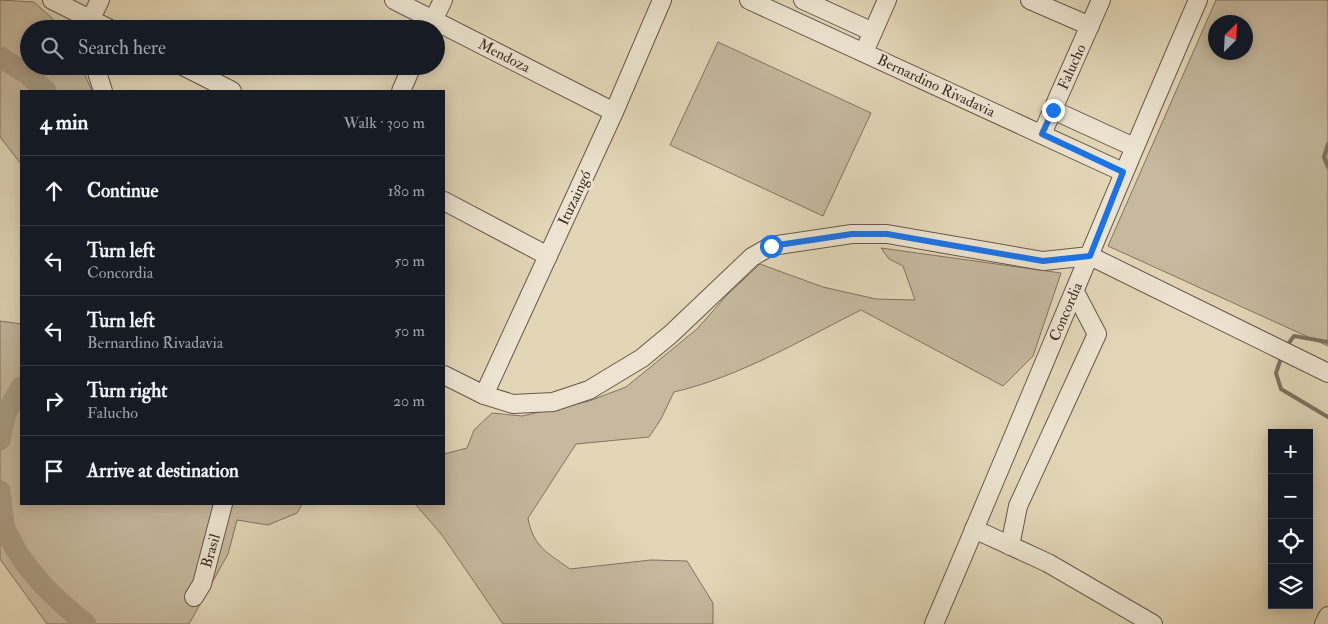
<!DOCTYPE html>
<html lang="en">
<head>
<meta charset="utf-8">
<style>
  :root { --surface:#171b24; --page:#20242c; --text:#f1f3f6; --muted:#9ea1a6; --line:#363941 }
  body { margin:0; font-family:"IM FELL Double Pica",serif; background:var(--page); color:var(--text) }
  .controls { position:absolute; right:15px; bottom:15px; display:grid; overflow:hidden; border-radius:0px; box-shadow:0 2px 12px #0003 }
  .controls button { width:45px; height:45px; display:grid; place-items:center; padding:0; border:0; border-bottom:1px solid var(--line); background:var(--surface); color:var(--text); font:25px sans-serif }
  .compass { position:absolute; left:1208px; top:15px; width:45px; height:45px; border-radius:50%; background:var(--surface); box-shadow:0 2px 12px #0003; rotate:24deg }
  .stop { position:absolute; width:15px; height:15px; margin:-11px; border:4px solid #1a73e8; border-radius:50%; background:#fff }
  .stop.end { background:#1a73e8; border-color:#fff; box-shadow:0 1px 5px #0008 }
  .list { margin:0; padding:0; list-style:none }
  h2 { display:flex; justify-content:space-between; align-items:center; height:65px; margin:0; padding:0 20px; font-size:21px }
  h2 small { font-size:16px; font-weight:400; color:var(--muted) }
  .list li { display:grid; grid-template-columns:32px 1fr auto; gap:15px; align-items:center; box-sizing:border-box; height:70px; padding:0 20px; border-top:1px solid var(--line) }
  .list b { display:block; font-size:19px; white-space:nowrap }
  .list p { margin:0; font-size:16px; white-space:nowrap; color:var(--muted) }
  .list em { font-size:16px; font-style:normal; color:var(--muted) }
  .icon { flex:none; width:28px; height:28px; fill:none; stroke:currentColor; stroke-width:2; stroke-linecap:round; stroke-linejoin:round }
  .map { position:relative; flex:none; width:1328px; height:624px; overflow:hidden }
  .search { position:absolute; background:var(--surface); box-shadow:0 2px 12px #0003; left:20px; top:20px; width:425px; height:55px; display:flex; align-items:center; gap:12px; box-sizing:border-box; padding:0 18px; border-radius:28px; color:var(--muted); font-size:19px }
  .panel { position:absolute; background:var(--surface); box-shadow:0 2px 12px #0003; left:20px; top:90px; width:425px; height:415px; border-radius:0px }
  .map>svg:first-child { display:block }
  .green { fill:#c6b99f; stroke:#827363; fill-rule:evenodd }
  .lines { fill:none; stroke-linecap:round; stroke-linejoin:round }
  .stream { stroke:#7f7060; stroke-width:4 }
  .river { stroke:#aa9d86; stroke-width:21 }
  .minor-casing { stroke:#67574b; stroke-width:20 }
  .minor { stroke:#ece4d0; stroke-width:18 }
  .route { stroke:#1a73e8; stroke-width:6 }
  .labels { text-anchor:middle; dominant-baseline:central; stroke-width:5; stroke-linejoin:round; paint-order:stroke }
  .street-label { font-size:15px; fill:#3e2d27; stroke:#ece4d0 }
</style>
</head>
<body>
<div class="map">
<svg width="1328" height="624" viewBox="0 0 1328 624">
  <rect width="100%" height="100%" fill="#e2d6b7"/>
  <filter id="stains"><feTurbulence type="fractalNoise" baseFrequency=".004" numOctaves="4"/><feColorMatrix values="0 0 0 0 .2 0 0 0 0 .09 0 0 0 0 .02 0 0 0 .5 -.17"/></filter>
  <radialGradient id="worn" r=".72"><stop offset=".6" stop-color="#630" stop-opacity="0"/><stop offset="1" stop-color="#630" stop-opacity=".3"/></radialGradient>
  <g class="green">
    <path d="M0,0L34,2L64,29H29V66H81L92,91H21V164L0,137Z"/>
    <path d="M1216,0H1328V346L1108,246ZM1216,22H1246V52H1216Z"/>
    <path d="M718,42L871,113L823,216L670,145Z"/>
    <path d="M881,248L1061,273L1033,356L1003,386L861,310C801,340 739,377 674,392L661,419L649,437L576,444L528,518C533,547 548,553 570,569L651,560L687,561L713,603V624H503L442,535L415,504H444V454L467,448L474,430L492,413L522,416L589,401L626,387L697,329L727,295L760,264L823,287L876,299L915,300L903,266L889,259Z"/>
    <path d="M0,321L21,324V504H302L297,513L268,525L237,520L228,554L189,624H47L0,559Z"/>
  </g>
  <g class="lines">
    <g class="stream">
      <path d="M1328,144L1324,157L1328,167"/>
      <path d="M1286,347L1294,336L1328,342"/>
      <path d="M1282,355L1276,373L1281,389L1328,417"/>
    </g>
    <g class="river">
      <path d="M0,57L27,74L46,91"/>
      <path d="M0,440L6,413L21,387"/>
      <path d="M0,491C2,504 2,521 7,533C24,570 55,599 86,624"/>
    </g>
    <defs>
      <g id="minor">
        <path d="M52,0L110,29"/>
        <path d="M394,0L614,112"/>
        <path d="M749,0L1123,172"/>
        <path d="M803,0L873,32"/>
        <path d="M1030,0L1090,26"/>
        <path d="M86,28L100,0"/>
        <path d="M429,29L443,0"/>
        <path d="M868,43L887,0"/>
        <path d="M95,66L103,91"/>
        <path d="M183,66L232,91"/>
        <path d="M401,91L412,66"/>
        <path d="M1053,110L1134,147"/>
        <path d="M1042,134L1101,0"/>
        <path d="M444,201L548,256"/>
        <path d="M444,375L484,395L513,404L553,402L589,390L642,358L671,334L752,257L771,246L852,234H887L1043,261L1090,256L1328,373"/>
        <path d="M484,395L614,112L662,0"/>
        <path d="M974,529L1048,563L1153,624"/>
        <path d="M1010,546L1018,506L1097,334L1075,292"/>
        <path d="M194,597L202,584L223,504"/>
        <path d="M934,624C1023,416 1108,207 1198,0"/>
        <path d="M1324,624L1328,616"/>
      </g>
    </defs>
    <use href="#minor" class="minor-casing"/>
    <use href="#minor" class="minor"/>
  </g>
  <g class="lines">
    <path class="route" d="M771,246L852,234H887L1043,261L1090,256L1123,172L1042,134L1053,110"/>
  </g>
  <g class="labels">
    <g class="street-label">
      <text transform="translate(504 56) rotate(27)">Mendoza</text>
      <text transform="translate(1072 67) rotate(-66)">Falucho</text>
      <text transform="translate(936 86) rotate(25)">Bernardino Rivadavia</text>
      <text transform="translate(575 198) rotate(-65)">Ituzaingó</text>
      <text transform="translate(1066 312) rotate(-67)">Concordia</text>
      <text transform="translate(211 551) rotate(-74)">Brasil</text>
    </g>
  </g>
  <rect width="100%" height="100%" filter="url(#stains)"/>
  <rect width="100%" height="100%" fill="url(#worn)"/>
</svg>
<div class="controls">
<button>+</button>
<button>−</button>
<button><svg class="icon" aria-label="locate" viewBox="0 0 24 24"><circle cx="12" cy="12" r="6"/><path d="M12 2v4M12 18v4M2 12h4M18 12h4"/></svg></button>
<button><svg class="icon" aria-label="layers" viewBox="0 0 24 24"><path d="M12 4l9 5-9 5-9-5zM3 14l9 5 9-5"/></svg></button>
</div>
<svg class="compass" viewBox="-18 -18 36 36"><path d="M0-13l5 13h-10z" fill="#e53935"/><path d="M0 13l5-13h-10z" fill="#9ea1a6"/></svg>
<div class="stop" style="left:771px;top:246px"></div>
<div class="stop end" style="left:1053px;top:110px"></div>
<div class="search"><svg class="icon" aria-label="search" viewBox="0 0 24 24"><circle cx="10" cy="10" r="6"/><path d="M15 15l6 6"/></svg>Search here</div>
<section class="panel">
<h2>4 min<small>Walk · 300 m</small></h2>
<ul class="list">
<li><svg class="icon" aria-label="ahead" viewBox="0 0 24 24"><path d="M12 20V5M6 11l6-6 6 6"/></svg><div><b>Continue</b></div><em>180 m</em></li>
<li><svg class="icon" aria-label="left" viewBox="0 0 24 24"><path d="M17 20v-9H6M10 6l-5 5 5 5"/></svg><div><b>Turn left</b><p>Concordia</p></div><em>50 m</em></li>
<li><svg class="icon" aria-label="left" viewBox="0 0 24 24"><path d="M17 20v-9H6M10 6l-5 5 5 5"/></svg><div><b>Turn left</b><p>Bernardino Rivadavia</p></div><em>50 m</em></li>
<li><svg class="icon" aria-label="right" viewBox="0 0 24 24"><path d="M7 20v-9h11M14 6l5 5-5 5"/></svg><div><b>Turn right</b><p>Falucho</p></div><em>20 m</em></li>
<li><svg class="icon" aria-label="arrive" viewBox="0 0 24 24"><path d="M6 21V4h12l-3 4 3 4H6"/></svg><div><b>Arrive at destination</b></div></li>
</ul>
</section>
</div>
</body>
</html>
